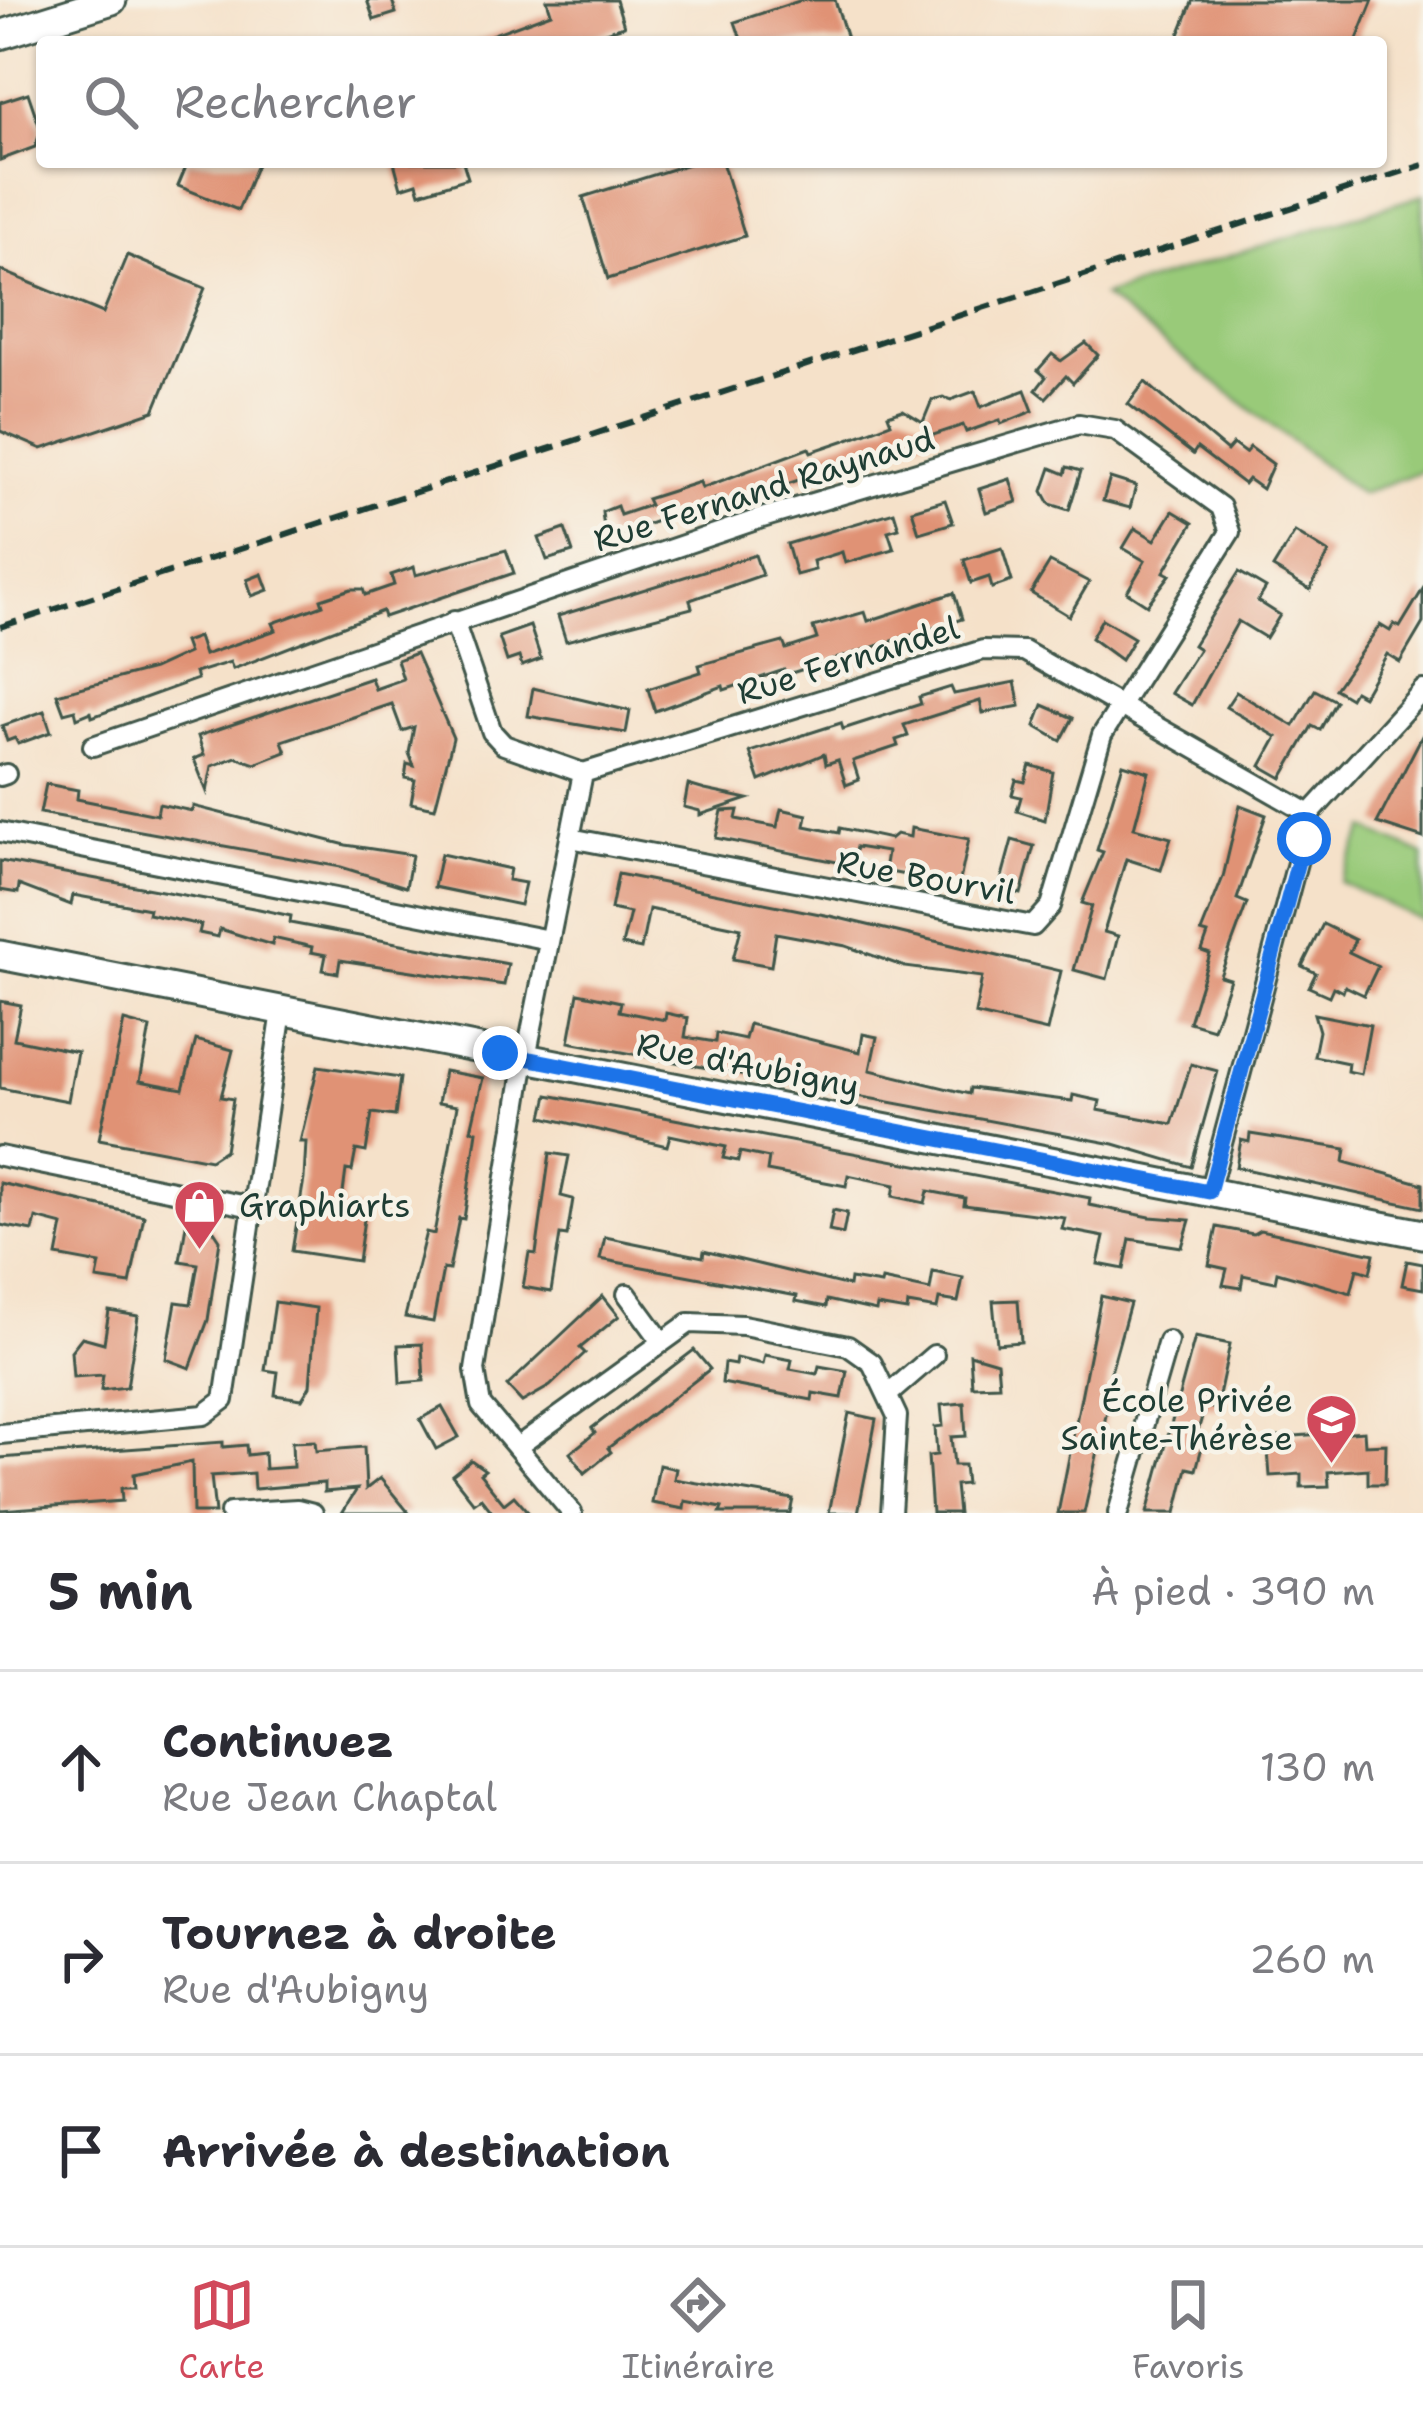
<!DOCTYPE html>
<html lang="fr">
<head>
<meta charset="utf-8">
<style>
  :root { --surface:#fff; --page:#f2f2f3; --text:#2b2b33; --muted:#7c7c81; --line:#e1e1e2; --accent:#d1495b }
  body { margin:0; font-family:"Shantell Sans",sans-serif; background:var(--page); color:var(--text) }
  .stop { position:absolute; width:36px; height:36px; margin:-27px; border:9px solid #1a73e8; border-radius:50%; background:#fff }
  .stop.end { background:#1a73e8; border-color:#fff; box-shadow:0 3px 12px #0008 }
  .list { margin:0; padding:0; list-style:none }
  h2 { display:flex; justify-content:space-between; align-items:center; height:156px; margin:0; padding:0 48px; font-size:51px }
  h2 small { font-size:39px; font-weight:400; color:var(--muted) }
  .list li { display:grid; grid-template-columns:78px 1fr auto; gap:36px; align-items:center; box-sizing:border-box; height:192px; padding:0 48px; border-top:3px solid var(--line) }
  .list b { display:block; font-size:45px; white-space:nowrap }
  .list p { margin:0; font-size:39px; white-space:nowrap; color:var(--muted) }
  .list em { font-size:39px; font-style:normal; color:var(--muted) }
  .icon { flex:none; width:66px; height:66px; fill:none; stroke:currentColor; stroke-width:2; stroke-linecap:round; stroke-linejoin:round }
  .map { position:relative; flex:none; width:1423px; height:1513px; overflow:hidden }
  .search { position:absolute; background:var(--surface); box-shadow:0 3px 9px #0004; left:36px; right:36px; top:36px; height:132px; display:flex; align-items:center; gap:30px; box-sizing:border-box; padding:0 42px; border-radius:12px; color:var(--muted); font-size:45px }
  .sheet { height:732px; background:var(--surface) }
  nav { display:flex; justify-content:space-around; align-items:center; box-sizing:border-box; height:168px; border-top:3px solid var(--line); background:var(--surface); font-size:33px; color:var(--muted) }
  nav a { display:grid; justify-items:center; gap:6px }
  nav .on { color:var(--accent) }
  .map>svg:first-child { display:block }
  .green { fill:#99ca79; stroke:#5c8456; stroke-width:3 }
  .building { fill:#e09275 }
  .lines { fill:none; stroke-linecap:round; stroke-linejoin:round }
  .minor-casing { stroke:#3f564a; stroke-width:24 }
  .secondary-casing { stroke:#3f564a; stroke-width:33 }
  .minor { stroke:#fff; stroke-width:18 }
  .secondary { stroke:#fff; stroke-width:27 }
  .rail { stroke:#1f3d34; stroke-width:6; stroke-dasharray:18 9; stroke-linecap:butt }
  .route { stroke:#1a73e8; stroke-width:15 }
  .labels { text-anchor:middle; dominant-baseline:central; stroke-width:9; stroke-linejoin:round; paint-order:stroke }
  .street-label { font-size:33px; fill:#1f3d34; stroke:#f7f3e8 }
  .poi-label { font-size:33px; fill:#1f3d34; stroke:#f7f3e8; text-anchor:start }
</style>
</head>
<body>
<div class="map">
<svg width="1423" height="1513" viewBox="0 0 1423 1513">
  <rect width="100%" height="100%" fill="#f7f3e8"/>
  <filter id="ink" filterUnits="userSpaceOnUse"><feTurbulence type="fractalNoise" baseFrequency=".00833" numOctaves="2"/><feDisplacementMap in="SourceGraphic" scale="24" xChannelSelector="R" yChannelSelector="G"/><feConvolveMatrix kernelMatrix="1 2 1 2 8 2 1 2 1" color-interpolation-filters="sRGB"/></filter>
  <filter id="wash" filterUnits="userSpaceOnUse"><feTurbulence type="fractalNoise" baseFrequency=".004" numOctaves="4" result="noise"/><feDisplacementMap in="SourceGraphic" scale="48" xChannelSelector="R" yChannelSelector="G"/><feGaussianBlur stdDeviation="2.7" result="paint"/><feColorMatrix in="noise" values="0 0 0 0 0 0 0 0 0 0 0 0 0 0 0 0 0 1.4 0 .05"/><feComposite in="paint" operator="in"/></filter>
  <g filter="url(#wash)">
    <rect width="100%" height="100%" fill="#f5e1c9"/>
    <g class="green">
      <path d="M1423,195V470L1361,494L1103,296Z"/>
      <path d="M1365,828L1423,855V921L1340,882Z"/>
    </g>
    <g id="blocks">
      <g class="building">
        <path d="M367,0H392L396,13L374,20Z"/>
        <path d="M547,0H616L624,26L574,42H472L551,13Z"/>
        <path d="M802,0H835L848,42H742L735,22Z"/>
        <path d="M1193,0H1373L1356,42H1176Z"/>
        <path d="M28,93L41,131L35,147L0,160V102Z"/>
        <path d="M188,162H258L238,210L178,186Z"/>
        <path d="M394,162H463L468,178L420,193L417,183L401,188Z"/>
        <path d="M695,162H722L745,236L608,279L583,197Z"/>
        <path d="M127,255L205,288L154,411L42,449L0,431V270L103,313Z"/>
        <path d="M1086,343L1098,355L1073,383L1066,376L1046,398L1036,390L1046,377L1038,370L1052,354L1061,361Z"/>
        <path d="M1145,382L1227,451L1233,444L1245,453L1250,447L1273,464L1262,489L1248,479L1244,484L1197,448L1193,454L1128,404Z"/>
        <path d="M1025,390L1033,411L1001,424L1000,420L966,432L963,425L721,506L718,498L609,539L603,521L602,512L617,506L620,515L650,505L647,499L700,482L702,488L809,448L811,452L846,440L891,423L888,415L903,410L923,422L932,400L943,397L951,400L975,391L981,407Z"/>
        <path d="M1067,467L1081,471L1069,510L1050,504L1043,491L1051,468L1065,474Z"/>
        <path d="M1110,478L1136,486L1130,508L1103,501Z"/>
        <path d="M1010,479L1017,502L986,512L979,489Z"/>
        <path d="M945,500L953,523L919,533L912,510Z"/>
        <path d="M1173,511L1193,523L1164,572L1170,575L1147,605L1127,592L1145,561L1123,548L1135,528L1155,540Z"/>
        <path d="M894,512L899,528L888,531L894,549L845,563L842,552L813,561L815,570L796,575L787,544Z"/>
        <path d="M565,529L573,552L547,560L539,538Z"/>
        <path d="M1295,532L1329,553L1310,590L1273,568Z"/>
        <path d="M1002,548L1012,581L992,588L989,577L971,583L964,560Z"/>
        <path d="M506,550L514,573L384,617L382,611L233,669L230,662L195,673L197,679L92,717L91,712L77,718L75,710L64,713L57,694L153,669L188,653L184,642L198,637L204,655L276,630L273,623L323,605L321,599L351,589H363L365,595L394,585L391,575L414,567L416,575Z"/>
        <path d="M755,555L762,575L690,600L692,608L566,641L558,616Z"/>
        <path d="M1050,562L1089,582L1069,616L1031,593Z"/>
        <path d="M1239,572L1266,588L1258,601L1280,615L1266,638L1238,621L1192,705L1171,693L1199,649L1193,645Z"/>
        <path d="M262,574L268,590L252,596L247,580Z"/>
        <path d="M1423,589V623L1400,662L1387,654L1363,696L1354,691L1350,698L1335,689L1380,625L1390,631L1394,624L1400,627Z"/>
        <path d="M954,593L962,619L785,675L784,670L724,690L723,686L655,711L648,689L701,672L699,665L783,642L786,649L817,639L813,627L865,612L868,621Z"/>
        <path d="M1102,619L1134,638L1121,660L1091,638Z"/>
        <path d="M530,626L541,659L522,666L519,657L507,661L499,637Z"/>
        <path d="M416,653L453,738L435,808L411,803L415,780L405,778L407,764L414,766L409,753L414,727L402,731L392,704L282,741L286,752L255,764L236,757L212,766L207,792L194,759L204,755L198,736L371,678L375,689L403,679L397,660Z"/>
        <path d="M1015,682L1020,706L983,713L980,701L904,725L908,736L896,740L898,746L853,761L859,780L846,785L838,760L826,764L824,754L760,781L750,752L841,723L843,729L921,704L919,697L951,687L954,694Z"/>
        <path d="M533,688L630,711L626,733L528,716Z"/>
        <path d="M1315,690L1336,701L1320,730L1312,726L1282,778L1261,766L1277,737L1226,707L1236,692L1294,726Z"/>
        <path d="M1043,705L1073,718L1061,741L1035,726Z"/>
        <path d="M44,711L51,732L18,744L15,738L7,741L2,726Z"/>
        <path d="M1423,734V838L1377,823Z"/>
        <path d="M1123,764L1149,772L1134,828L1171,838L1161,870L1126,859L1104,932L1118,936L1107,979L1074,970L1092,906L1082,903L1103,852L1097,850Z"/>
        <path d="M1030,765L1053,772L1045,820L1017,811L1021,797L1012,795L1016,780L1025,782Z"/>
        <path d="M46,784L78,790L77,799L157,815L159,804L192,811L193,806L346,845L412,855L406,887L341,867L40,813Z"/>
        <path d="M688,785L705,790L748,799L700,815V811L684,807Z"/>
        <path d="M1240,805L1266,815L1237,899L1247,903L1220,976L1230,979L1213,1029L1189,1022L1210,954L1202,951L1208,934L1201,932L1223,877Z"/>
        <path d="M781,809L807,815L805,826L839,833L840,828L890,839L896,834L910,837L911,828L969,839L959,885L884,871L887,852L856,847L852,865L716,838L722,811L738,810L736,819L777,827Z"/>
        <path d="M1012,840L1034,846L1021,894L999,888Z"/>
        <path d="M441,854L510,869L508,880L525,883L520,905L434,887Z"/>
        <path d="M0,861L259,909L291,916L290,923L508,964L504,985L340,960L338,973L323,970L326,955L311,952L312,947L273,938L272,945L220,929L218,937L199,933L201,925L148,914L149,909L73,895L71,905L19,885L18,893L0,890Z"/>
        <path d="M618,874L830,916L1061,971L1047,1031L975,1014L982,977L905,967L846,946L776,933L771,966L733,959L741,928L649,909L641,949L622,945L630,913L611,909Z"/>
        <path d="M1323,924L1355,940L1349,952L1378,966L1364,995L1345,986L1343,992L1333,987L1329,996L1309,987L1316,973L1302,966Z"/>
        <path d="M578,993L621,1002L619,1011L665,1020L666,1013L688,1018L685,1037L715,1042L716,1033L745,1039L749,1024L860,1052L863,1034L877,1037L870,1070L969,1094L970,1088L1072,1101L1073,1095L1100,1101L1098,1110L1172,1124L1191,1064L1218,1071L1191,1167L1114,1144L569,1042Z"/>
        <path d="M0,1001L21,1005L14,1039L77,1052L68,1101L0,1088Z"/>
        <path d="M1314,1014L1370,1025L1361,1074L1347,1071L1348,1063L1314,1056L1319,1031Z"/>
        <path d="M124,1021L150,1028L140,1081L183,1089L196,1040L233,1050L221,1097L233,1099L225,1150L210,1160L99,1139Z"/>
        <path d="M318,1066L400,1078L395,1116L372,1113L366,1152L356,1150L352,1171L346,1170L341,1208L365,1212L358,1261L292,1251L304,1179L306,1142H300Z"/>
        <path d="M444,1071L483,1078L471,1130L477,1131L464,1219L459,1218L449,1270L443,1269L433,1322L405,1317L426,1232L434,1234L448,1158L457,1106L438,1103Z"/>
        <path d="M548,1095L1090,1198L1089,1205L1150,1217L1190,1220L1182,1247L1130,1239L1124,1269L1098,1264L1104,1237L1062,1229L1065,1218L964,1205L965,1198L928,1191L925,1203L893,1196L895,1185L848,1175L846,1186L767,1171L769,1158L740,1152L738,1161L723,1158L726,1147L670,1135L667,1146L628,1137L543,1117Z"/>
        <path d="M1250,1134L1346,1149L1344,1162L1423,1184V1208L1236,1167L1241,1140L1249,1142Z"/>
        <path d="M550,1153L569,1156L561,1196L573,1199L567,1236L560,1235L551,1292L523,1287L529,1253L536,1254Z"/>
        <path d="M0,1183L144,1216L130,1284L97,1279L100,1264L57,1256L63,1225L36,1218L33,1231L0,1225Z"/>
        <path d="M833,1210L847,1213L843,1234L829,1231Z"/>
        <path d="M187,1219L208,1222L220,1240L208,1320L190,1368L166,1359L176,1302L191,1304L198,1264L180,1261Z"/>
        <path d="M1217,1227L1253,1234L1260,1230L1374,1254L1370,1273L1357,1269L1351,1293L1277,1272L1275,1282L1243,1275L1241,1288L1223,1285L1227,1269L1209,1265Z"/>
        <path d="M605,1237L703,1257L704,1251L849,1286L850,1279L881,1284L882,1280L930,1290L933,1272L963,1278L958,1302L939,1299L937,1309L908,1304L907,1311L877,1306L876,1311L827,1300L826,1307L796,1301L797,1296L600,1259Z"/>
        <path d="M1407,1261L1423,1264V1289L1402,1285Z"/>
        <path d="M603,1296L619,1316L580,1348L585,1353L550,1386L522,1402L507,1386Z"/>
        <path d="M1101,1296L1130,1303L1103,1400L1109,1402L1084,1513H1058Z"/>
        <path d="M1018,1300L1021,1342L997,1344L993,1301Z"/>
        <path d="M275,1302L316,1308L310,1386L302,1399L275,1395L278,1372L265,1370Z"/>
        <path d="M109,1311L138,1316L127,1387L101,1390L103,1375L73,1377L71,1351L82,1337L104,1343Z"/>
        <path d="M1195,1337L1230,1344L1216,1409L1205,1406L1194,1445L1202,1447L1196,1470L1187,1468L1176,1513H1147Z"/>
        <path d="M422,1344L424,1381L400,1383L398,1345Z"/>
        <path d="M694,1350L710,1369L608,1448L611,1452L585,1473L570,1453L595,1433L592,1428Z"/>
        <path d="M970,1354L997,1362L999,1385L972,1386Z"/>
        <path d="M765,1355L792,1360L790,1369L817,1374L819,1366L847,1371L842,1398L813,1393L812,1400L722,1383L724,1363L735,1365L736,1358L763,1364Z"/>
        <path d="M964,1403L966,1436L951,1437L954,1465H964L966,1484L955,1485L958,1513H932L928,1456L937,1455L935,1427L943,1426L941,1405Z"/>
        <path d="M442,1407L459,1437L436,1449L420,1419Z"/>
        <path d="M849,1413L876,1419L868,1462L858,1513H829Z"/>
        <path d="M1364,1431L1365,1445L1386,1444L1385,1484H1368V1469L1328,1472L1329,1486L1301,1487V1474L1270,1476L1267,1438Z"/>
        <path d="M315,1441L316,1451L364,1447L366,1489L380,1478L409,1513H342L357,1489L324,1492V1483L254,1489L253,1473L211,1476L215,1513H193L192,1462L134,1474L135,1488H121L122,1501L0,1510V1458L223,1442V1447L246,1445L247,1455L264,1453L265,1469L293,1467L292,1442Z"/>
        <path d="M471,1460L485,1470L480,1474L504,1504L514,1496L529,1513H493L481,1498L474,1503L452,1475Z"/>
        <path d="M659,1465L676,1469L674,1479L793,1499L790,1513H720L722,1508L685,1501L684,1509L652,1503Z"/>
      </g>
    </g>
  </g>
  <g filter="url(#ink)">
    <use href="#blocks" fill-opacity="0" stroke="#3f564a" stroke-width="3"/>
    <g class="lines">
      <defs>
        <g id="minor">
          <path d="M454,621L492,732L504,745L583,773L522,1077L475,1370L481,1405L572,1513"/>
          <path d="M93,746L762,518L1079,424L1115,430L1221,507L1230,532L1102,735L1051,906L1033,926L570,838"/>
          <path d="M583,773L983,650L1024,651L1310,814"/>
          <path d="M0,776L6,774"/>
          <path d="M0,832L549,940"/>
          <path d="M0,1156L252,1207"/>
          <path d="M1209,1192L1310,814L1423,690"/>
          <path d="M627,1294L660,1339"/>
          <path d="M890,1393L934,1355"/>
          <path d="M0,1434L204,1415L224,1400L282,1011"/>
          <path d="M517,1447L689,1323L743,1325L848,1346L872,1363L897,1416L891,1513"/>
          <path d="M230,1513L297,1509L313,1513"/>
          <path d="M1118,1513L1168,1341"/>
        </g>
        <g id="secondary">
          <path d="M0,35L112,0"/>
          <path d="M0,955L1423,1234"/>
        </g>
      </defs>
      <use href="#minor" class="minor-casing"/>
      <use href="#secondary" class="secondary-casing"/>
      <use href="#minor" class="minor"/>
      <use href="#secondary" class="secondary"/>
      <path class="rail" d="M0,627L1423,165"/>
    </g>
  </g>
  <g class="lines" filter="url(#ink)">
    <path class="route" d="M500,1053L1209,1192L1304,839"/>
  </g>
  <defs>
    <symbol id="shop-pin" viewBox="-11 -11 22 30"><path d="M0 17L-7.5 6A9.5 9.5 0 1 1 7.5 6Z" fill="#d1495b" stroke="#f7f3e8"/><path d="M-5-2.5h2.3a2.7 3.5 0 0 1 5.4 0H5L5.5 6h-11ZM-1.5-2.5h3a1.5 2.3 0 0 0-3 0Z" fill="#fff"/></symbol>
    <symbol id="school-pin" viewBox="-11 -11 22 30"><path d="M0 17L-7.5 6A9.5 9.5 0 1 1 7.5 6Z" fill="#d1495b" stroke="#f7f3e8"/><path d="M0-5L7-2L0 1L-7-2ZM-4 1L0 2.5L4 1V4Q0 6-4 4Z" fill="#fff"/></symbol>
  </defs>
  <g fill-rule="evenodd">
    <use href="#shop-pin" x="170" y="1176" width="59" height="81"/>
    <use href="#school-pin" x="1302" y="1390" width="59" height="81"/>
  </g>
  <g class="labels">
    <g class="street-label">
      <text transform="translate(764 489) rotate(-17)">Rue Fernand Raynaud</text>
      <text transform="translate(848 660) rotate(-17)">Rue Fernandel</text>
      <text transform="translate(926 877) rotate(10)">Rue Bourvil</text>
      <text transform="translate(748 1065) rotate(11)">Rue d'Aubigny</text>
    </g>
    <g class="poi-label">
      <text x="239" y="1205">Graphiarts</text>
      <text x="1293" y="1400" text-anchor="end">École Privée<tspan x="1293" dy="38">Sainte-Thérèse</tspan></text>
    </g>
  </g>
</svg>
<div class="stop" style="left:1304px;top:839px"></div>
<div class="stop end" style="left:500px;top:1053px"></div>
<div class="search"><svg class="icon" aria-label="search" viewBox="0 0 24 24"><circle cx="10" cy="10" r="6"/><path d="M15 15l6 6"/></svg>Rechercher</div>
</div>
<section class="sheet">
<h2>5 min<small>À pied · 390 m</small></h2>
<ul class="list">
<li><svg class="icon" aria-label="ahead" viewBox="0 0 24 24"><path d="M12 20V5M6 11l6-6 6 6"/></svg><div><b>Continuez</b><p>Rue Jean Chaptal</p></div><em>130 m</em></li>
<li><svg class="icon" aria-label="right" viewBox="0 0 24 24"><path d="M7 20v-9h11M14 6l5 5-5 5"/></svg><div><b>Tournez à droite</b><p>Rue d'Aubigny</p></div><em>260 m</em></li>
<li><svg class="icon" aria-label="arrive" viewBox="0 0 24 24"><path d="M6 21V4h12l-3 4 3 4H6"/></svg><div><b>Arrivée à destination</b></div></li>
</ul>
</section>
<nav>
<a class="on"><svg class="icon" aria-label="map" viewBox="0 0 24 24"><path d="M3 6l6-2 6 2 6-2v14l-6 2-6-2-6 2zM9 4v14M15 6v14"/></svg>Carte</a>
<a><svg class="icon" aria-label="directions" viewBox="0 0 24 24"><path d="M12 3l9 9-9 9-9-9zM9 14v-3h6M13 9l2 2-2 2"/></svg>Itinéraire</a>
<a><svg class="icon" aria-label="saved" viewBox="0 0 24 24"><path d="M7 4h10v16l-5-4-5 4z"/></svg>Favoris</a>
</nav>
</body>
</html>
